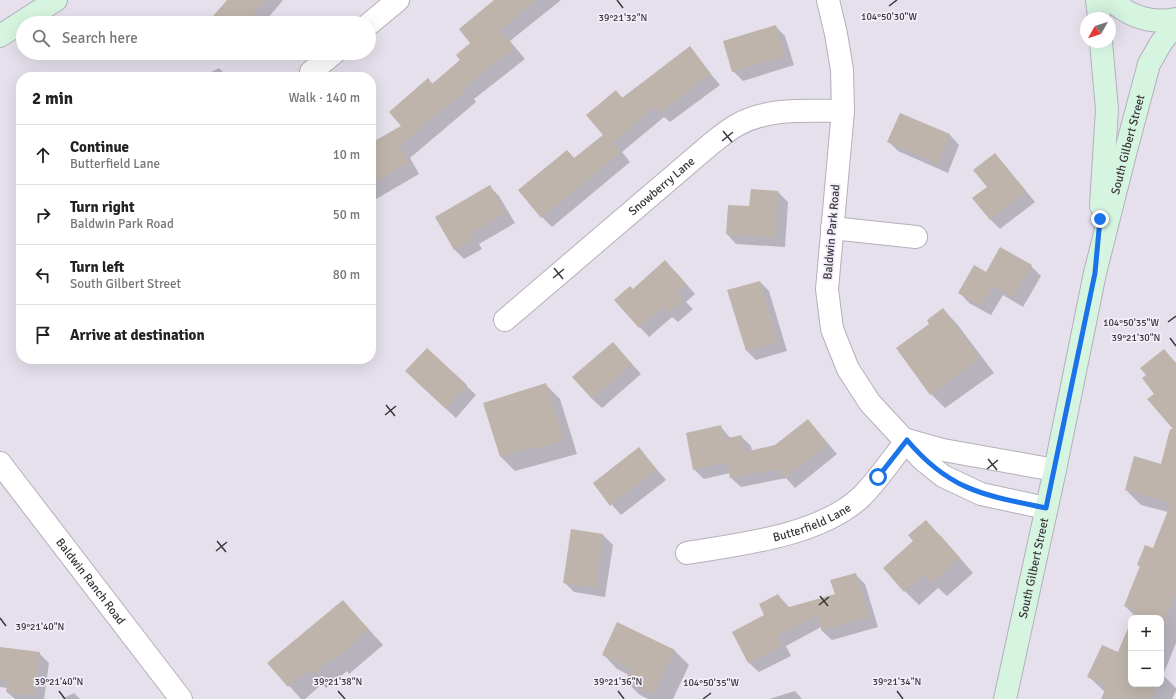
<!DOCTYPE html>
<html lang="en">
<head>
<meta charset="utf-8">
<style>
  :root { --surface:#fff; --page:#f6f6f6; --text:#222; --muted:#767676; --line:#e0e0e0 }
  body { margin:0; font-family:Signika,sans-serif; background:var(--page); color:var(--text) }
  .controls { position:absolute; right:12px; bottom:12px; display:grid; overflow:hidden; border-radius:8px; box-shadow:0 4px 16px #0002 }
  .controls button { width:36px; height:36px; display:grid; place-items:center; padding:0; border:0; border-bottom:1px solid var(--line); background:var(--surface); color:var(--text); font:20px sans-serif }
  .compass { position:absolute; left:1080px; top:12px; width:36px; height:36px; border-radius:50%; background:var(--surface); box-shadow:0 4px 16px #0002; rotate:231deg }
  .stop { position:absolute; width:12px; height:12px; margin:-9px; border:3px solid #1a73e8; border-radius:50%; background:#fff }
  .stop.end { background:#1a73e8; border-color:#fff; box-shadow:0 1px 4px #0008 }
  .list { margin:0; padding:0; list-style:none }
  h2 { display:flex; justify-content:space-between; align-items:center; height:52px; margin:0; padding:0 16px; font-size:17px }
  h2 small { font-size:13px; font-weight:400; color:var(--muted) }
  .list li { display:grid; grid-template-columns:26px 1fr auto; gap:12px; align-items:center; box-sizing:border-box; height:60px; padding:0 16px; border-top:1px solid var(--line) }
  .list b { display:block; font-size:15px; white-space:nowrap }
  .list p { margin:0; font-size:13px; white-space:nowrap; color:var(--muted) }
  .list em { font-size:13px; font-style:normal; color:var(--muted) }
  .icon { flex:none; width:22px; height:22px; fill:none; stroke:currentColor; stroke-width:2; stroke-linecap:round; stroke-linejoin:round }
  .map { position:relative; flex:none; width:1176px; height:699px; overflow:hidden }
  .search { position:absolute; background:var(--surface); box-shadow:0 4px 16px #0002; left:16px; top:16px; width:360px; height:44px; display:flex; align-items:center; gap:10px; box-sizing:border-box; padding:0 14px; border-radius:22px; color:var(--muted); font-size:15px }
  .panel { position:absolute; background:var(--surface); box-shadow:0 4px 16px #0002; left:16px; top:72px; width:360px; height:292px; border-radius:16px }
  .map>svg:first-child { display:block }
  .shadow { fill:#0003 }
  .building { fill:#beb4ab }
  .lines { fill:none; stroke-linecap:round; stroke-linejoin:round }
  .street-casing { stroke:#b4afbb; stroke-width:24 }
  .secondary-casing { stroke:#b4afbb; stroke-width:24 }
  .street { stroke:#fff; stroke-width:22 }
  .secondary { stroke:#d5f5e1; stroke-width:22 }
  .route { stroke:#1a73e8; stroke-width:5 }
  .ticks { fill:none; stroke:#39373c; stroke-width:1.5 }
  .labels { text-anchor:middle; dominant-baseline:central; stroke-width:3.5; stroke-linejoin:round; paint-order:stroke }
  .street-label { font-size:12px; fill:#39373c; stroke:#f2edf9 }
  .ticks-label { font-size:10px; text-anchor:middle; fill:#39373c; stroke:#f2edf9; stroke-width:3.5; stroke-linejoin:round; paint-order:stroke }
</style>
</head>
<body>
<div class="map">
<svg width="1176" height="699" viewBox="0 0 1176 699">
  <rect width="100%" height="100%" fill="#e5e0ec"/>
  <g class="shadow">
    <path d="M228,0H283L264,23H209Z"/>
    <path d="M496,0H561L510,41L525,59L474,99L476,102L410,158L419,174L371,202V145L403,126L428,80L433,84L461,60Z"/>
    <path d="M775,26L785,36L794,65L743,81L733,71Z"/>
    <path d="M689,48L720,85L670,122L664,117L622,152L630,162L552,227L542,217L567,151L575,159L604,135L616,92L623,98Z"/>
    <path d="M219,68L228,77H201Z"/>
    <path d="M901,114L950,135L959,145L948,173L898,151L888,141Z"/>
    <path d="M995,154L1035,202L1000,229L990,219L988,187Z"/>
    <path d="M490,187L499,196L515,223L479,244L482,249L464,259L454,249Z"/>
    <path d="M751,190L778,192L788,202L785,247L736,244L727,234L750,207Z"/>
    <path d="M17,211H21V241L17,236Z"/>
    <path d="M1031,266L1041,276L1023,307L1003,295L991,315L969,303L960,293L986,273Z"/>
    <path d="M675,271L695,294L686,302L693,309L678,322L672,317L649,337L615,300L633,290Z"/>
    <path d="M760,282L769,291L787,351L756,360L747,351Z"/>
    <path d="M943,309L957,324L994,373L945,408L931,394V324Z"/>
    <path d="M613,343L641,374L602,408L592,399Z"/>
    <path d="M427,349L476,395L456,418L416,381Z"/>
    <path d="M546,385L560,399L577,454L515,471L501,457Z"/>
    <path d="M808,420L837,454L795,488L786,478L741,487L731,478L730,473L704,479L694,469L721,427L731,439L741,436L751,446L752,451L775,446Z"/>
    <path d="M1176,433V643L1163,675L1176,688V691L1172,699H1102L1105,692L1088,676L1119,654L1131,623V684H1161V618H1133L1134,615L1125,606L1141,567L1138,565L1154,549L1168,512L1141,505L1126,490L1161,465Z"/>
    <path d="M639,449L666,480L621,515L594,484Z"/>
    <path d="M572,530L603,535L613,545L605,597L574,592L564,582Z"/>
    <path d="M940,535L973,573L947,596L938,588L919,605L905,591L915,541Z"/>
    <path d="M855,574L865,584L878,627L832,640L822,631L821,627L786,646L791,656L759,672L749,663L733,633L766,615L778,595L790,608L836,595Z"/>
    <path d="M343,601L383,645L349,674L347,671L326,688L322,684L305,699H301L269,663Z"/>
    <path d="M618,624L675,651L689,665L673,699H648L640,695L626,681L629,675L617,669L603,654Z"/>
    <path d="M0,648L39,653L49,663L44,699H15L7,692L8,688L0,687Z"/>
    <path d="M795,691L802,699H769Z"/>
    <path d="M74,693L80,699H62Z"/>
  </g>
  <g class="building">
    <path d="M227,0H265L246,23H207Z"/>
    <path d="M494,0H537L500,30L515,48L464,88L466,90L399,147L409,162L371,185V143L401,126L389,112L428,78L432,84L460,60L456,55L470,43L459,29Z"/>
    <path d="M776,25L785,56L732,72L723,41Z"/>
    <path d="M690,46L711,74L660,113L655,107L613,142L621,152L541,218L518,190L567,150L574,158L603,135L586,115L616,90L622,98Z"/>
    <path d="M900,113L950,134L938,164L887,142Z"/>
    <path d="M995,153L1026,191L990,220L972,198L987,187L973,170Z"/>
    <path d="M490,185L506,213L470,234L473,239L454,250L435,217Z"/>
    <path d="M751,189L778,191L775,238L726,234L728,205L749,206Z"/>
    <path d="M1000,247L1032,265L1013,298L993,286L981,306L958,293L974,265L986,272Z"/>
    <path d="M665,260L686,284L677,291L684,299L668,313L662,307L639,328L614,300L630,286L633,289Z"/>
    <path d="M760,281L778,342L746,351L727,290Z"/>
    <path d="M943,308L980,358L930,395L896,348L929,324L927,320Z"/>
    <path d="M613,342L632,364L592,399L572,377Z"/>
    <path d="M427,348L467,385L446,409L405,371Z"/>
    <path d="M1164,349L1176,363V594L1161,630V618H1132L1135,611L1124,606L1140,566L1137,565L1145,545L1153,548L1171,503L1125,490L1134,456L1161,464L1170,429H1173L1147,399L1154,394L1142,378L1146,375L1140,368Z"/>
    <path d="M546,383L564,440L532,450L531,447L500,457L483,403Z"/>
    <path d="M808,419L828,444L784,479L777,469L730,478L727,462L693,470L686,433L721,425L724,439L741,435L745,452L775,445Z"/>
    <path d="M639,447L657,470L610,506L593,483Z"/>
    <path d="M926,520L960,558L932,583L924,574L904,592L883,568L913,541L908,535Z"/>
    <path d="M571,529L603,534L596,588L563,583Z"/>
    <path d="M856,573L869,617L822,631L817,615L777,636L782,646L748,663L732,632L764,615L759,604L778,594L786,608L835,594L830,580Z"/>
    <path d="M343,600L369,630L334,660L332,658L311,675L308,671L288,687L267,663Z"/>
    <path d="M1131,621V684H1158L1151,699H1101L1107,686L1087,677L1102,645L1118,652Z"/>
    <path d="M617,622L675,650L653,695L625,681L631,669L602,655Z"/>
    <path d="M0,647L40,652L34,696L6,692L8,681L0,679Z"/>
  </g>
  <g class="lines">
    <defs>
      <g id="street">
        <path d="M828,0L836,34L842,70L843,111L827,289L832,329L848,369L870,403L923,460L943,476L981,494L1046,508"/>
        <path d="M369,24L398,0"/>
        <path d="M311,72L334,53"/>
        <path d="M832,228L916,237"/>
        <path id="s1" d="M505,320L712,143C720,137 728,130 737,125C769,107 807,111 843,111"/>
        <path d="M907,440L943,450L1055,470"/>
        <path id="s2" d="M0,463L181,699"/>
        <path id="s3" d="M687,553C741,544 819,536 861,497C878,480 892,459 907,440"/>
      </g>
      <g id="secondary">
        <path d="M1097,0L1099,18"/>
        <path d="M1111,0C1130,17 1152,24 1176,19"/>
        <path d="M0,36L56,0"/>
        <path d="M1101,206L1107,109L1101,42"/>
        <path id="s4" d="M1005,699L1055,470L1095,273L1126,150L1149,64L1161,43L1176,24"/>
      </g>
    </defs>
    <use href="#street" class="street-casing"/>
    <use href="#secondary" class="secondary-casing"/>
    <use href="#street" class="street"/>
    <use href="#secondary" class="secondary"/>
  </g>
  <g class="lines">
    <path class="route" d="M878,477L907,440C950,491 984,495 1046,508L1095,273L1100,219"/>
  </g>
  <path class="ticks" d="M617,0L623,8M889,6L897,0M723,131L732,142M722,141L733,132M554,268L563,279M553,278L564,269M1168,322L1176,316M1170,338L1176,346M386,405L395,416M385,415L396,406M988,459L997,470M987,469L998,460M217,541L226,552M216,551L227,542M820,596L828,606M819,605L829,597M0,618L6,626M59,691L65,699M338,691L345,699M618,691L624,699M897,691L903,699M703,699L711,693"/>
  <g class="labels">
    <g class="street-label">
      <text stroke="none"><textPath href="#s4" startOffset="568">South Gilbert Street</textPath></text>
      <text stroke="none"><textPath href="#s1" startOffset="206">Snowberry Lane</textPath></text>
      <text transform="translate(832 232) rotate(-85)">Baldwin Park Road</text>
      <text stroke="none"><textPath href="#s3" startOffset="129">Butterfield Lane</textPath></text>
      <text stroke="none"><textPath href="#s4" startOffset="134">South Gilbert Street</textPath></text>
      <text stroke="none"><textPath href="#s2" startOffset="149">Baldwin Ranch Road</textPath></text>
    </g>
  </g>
  <g class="ticks-label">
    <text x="889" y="20">104°50'30"W</text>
    <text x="623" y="21">39°21'32"N</text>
    <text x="1131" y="326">104°50'35"W</text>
    <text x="1136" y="341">39°21'30"N</text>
    <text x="40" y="630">39°21'40"N</text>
    <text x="59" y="685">39°21'40"N</text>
    <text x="338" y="685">39°21'38"N</text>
    <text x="618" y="685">39°21'36"N</text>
    <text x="897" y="685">39°21'34"N</text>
    <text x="711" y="686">104°50'35"W</text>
  </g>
</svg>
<div class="controls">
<button>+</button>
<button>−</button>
</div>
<svg class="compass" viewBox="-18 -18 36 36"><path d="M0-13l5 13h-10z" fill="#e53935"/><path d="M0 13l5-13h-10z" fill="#767676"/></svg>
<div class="stop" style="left:878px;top:477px"></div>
<div class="stop end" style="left:1100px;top:219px"></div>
<div class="search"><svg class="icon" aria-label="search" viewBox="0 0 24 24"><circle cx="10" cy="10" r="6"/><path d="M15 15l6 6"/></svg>Search here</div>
<section class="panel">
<h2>2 min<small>Walk · 140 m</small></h2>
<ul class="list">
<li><svg class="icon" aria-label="ahead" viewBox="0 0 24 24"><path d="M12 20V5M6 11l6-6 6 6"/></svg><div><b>Continue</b><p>Butterfield Lane</p></div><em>10 m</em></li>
<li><svg class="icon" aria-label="right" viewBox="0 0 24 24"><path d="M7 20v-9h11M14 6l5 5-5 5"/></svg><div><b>Turn right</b><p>Baldwin Park Road</p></div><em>50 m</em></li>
<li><svg class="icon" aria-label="left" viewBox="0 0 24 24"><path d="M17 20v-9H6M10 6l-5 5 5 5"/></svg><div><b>Turn left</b><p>South Gilbert Street</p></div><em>80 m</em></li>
<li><svg class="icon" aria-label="arrive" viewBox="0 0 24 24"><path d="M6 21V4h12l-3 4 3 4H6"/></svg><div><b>Arrive at destination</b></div></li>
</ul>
</section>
</div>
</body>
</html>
